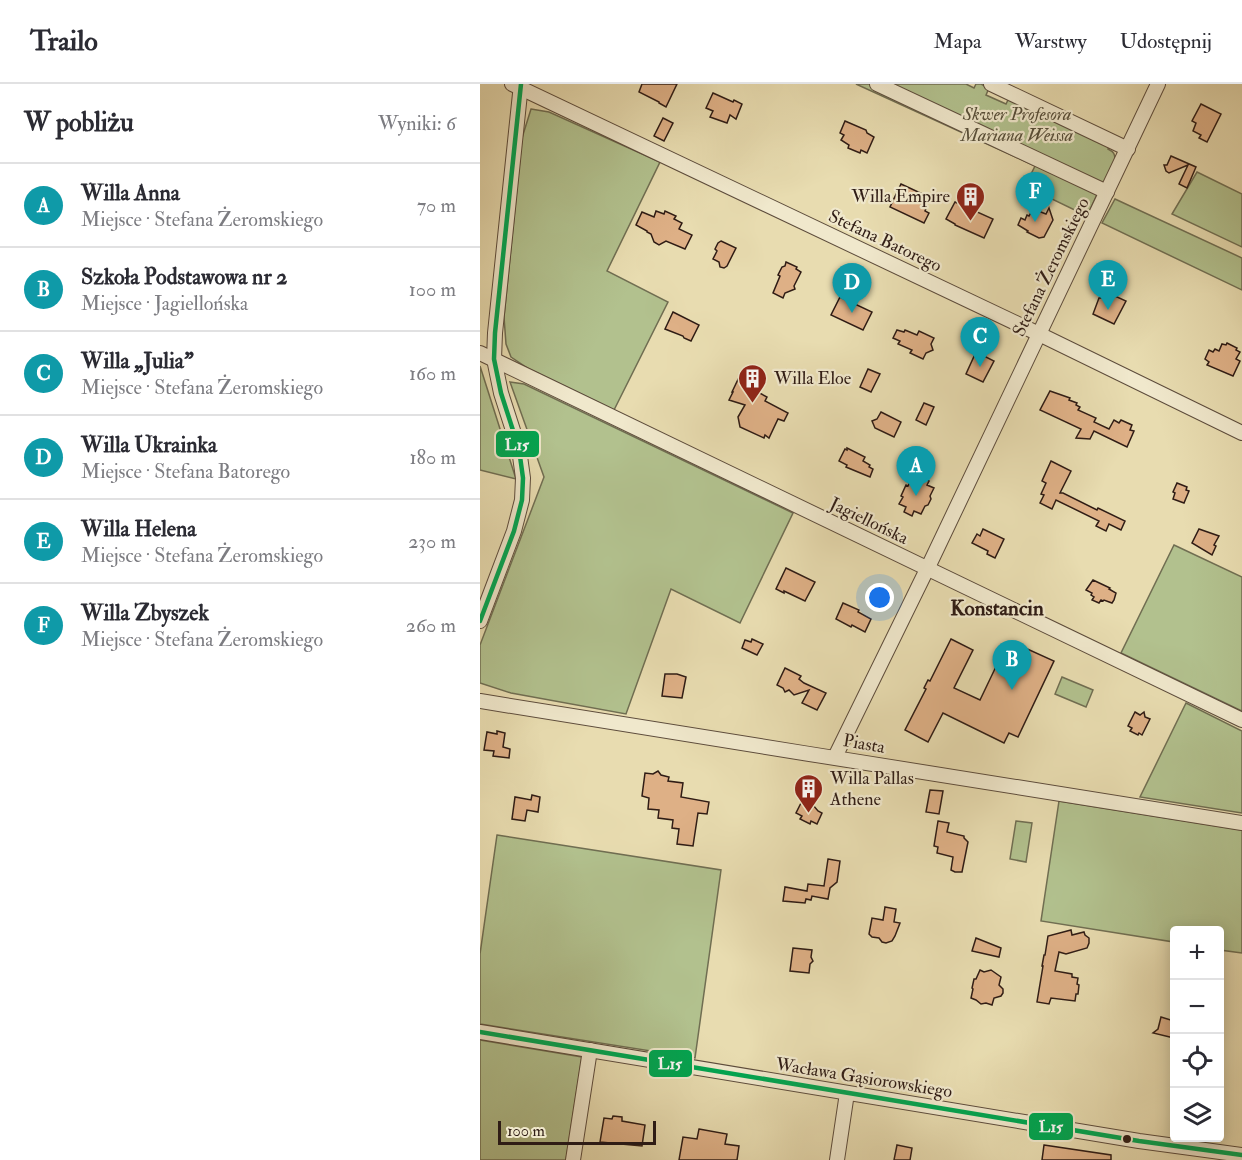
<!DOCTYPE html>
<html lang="pl">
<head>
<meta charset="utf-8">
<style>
  :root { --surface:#fff; --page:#f7f7f7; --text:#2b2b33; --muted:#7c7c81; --line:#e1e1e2; --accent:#8f2418 }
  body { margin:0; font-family:"IM FELL Double Pica",serif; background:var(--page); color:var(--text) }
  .controls { position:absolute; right:18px; bottom:18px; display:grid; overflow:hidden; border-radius:6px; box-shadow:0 3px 15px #0003 }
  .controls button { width:54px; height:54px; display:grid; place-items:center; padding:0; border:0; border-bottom:2px solid var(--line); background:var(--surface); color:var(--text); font:30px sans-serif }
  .scale { position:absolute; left:18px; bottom:15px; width:158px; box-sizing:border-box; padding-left:6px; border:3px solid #2f1c15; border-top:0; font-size:16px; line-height:21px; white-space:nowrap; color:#2f1c15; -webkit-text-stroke:4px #f0e8cc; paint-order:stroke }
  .you { position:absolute; left:400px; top:514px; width:21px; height:21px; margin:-15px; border:4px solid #fff; border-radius:50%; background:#1a73e8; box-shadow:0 0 0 9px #1a73e833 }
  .badge { display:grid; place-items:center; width:39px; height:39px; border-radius:50%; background:var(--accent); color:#fff; font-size:20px; font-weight:700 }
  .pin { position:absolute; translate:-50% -50px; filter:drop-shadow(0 2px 3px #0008) }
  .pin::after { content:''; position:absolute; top:32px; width:21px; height:18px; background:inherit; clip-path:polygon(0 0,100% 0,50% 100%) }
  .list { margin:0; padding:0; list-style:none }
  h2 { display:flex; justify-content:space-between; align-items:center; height:78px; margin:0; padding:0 24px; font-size:26px }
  h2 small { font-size:20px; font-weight:400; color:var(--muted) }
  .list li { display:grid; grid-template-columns:39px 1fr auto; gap:18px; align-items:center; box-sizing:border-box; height:84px; padding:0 24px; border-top:2px solid var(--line) }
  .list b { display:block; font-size:22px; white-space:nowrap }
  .list p { margin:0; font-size:20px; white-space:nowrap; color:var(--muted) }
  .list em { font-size:20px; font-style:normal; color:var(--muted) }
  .icon { flex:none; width:33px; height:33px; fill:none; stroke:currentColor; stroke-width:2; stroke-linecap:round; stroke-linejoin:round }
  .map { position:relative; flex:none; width:762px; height:1076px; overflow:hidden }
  header { display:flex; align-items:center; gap:36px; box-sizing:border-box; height:84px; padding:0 30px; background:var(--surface); border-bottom:2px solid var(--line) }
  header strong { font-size:28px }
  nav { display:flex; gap:33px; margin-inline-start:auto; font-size:21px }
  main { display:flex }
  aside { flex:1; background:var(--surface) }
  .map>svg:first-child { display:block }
  .green { fill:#b2c18e; stroke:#706e52; stroke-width:1.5 }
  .building { fill:#deb086; stroke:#2f1c15; stroke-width:1.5 }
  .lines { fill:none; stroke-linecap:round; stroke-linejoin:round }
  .minor-casing { stroke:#5d4c3c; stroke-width:16 }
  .minor { stroke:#f0e8cc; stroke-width:14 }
  .bus-1-casing { stroke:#f0e8cc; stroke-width:9 }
  .bus-1 { stroke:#00a651; stroke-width:4.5 }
  .bus-dot { fill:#2f1c15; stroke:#f0e8cc; stroke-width:2 }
  .labels { text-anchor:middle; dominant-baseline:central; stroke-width:4.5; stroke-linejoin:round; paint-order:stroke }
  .park-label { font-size:18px; font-style:italic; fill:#564e39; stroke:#f0e8cc }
  .poi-label { font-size:18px; fill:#2f1c15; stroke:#f0e8cc; text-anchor:start }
  .street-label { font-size:18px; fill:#2f1c15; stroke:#f0e8cc }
  .quarter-label { font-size:21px; font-weight:bold; fill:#2f1c15; stroke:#f0e8cc }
  .line-badge { stroke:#f0e8cc; stroke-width:2 }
  .badge-label { font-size:16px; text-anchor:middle; font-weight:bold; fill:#fff }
</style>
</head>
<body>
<header>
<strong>Trailo</strong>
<nav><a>Mapa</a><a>Warstwy</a><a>Udostępnij</a></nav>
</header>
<main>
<aside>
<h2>W pobliżu<small>Wyniki: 6</small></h2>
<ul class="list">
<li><span class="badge" style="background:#0f9aa8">A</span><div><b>Willa Anna</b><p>Miejsce · Stefana Żeromskiego</p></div><em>70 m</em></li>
<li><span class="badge" style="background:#0f9aa8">B</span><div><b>Szkoła Podstawowa nr 2</b><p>Miejsce · Jagiellońska</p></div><em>100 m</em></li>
<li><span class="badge" style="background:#0f9aa8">C</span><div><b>Willa „Julia”</b><p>Miejsce · Stefana Żeromskiego</p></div><em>160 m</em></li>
<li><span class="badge" style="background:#0f9aa8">D</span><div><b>Willa Ukrainka</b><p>Miejsce · Stefana Batorego</p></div><em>180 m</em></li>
<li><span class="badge" style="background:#0f9aa8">E</span><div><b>Willa Helena</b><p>Miejsce · Stefana Żeromskiego</p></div><em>230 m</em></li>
<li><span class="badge" style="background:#0f9aa8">F</span><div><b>Willa Zbyszek</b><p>Miejsce · Stefana Żeromskiego</p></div><em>260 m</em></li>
</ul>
</aside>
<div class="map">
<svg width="762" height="1076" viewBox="0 0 762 1076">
  <rect width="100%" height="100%" fill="#e8dcb0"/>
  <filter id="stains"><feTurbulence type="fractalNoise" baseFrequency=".00333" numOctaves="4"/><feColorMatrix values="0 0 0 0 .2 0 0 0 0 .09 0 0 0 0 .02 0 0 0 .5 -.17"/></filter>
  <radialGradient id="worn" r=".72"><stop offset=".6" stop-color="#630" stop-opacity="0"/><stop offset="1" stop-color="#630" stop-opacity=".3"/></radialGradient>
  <g class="green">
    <path d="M376,0H391L619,106L607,132L545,102L555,82Z"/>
    <path d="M402,0H486L494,4L496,0H501L509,4L506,11L526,20L529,14L629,62L628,65C634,68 635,70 635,76L623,101Z"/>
    <path d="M51,25L69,28L180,78L127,187L188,218L134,326L49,285L31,273L26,260L24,233L42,54Z"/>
    <path d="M717,88L762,110V163L692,130Z"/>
    <path d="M635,115L762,174V206L622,139Z"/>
    <path d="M0,282L36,395L0,386Z"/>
    <path d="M30,298L44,300L313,429L260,539L191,505L146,630L31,609L0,599V561L64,393Z"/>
    <path d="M694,461L762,493V627L641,569Z"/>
    <path d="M582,593L613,606L606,623L575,610Z"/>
    <path d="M706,619L762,647V729L660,713Z"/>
    <path d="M579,717L762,746V869L740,866V846H694V858L561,837Z"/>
    <path d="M536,737L552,739L546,778L530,775Z"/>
    <path d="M17,751L241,786L215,974L0,940V870Z"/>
    <path d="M0,956L102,973L86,1076H0Z"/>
  </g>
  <g class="building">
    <path d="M162,0H197L186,23L179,19V18L159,8Z"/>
    <path d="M233,9L253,18L254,16L262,20L256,35L250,31L247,39L230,33L233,27L226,24Z"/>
    <path d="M721,20L741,30L727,58L719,54L721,51L713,47L716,39L712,37Z"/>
    <path d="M183,34L193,39L184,57L174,52Z"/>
    <path d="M365,37L386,46L387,49L394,53L387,69L381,66L380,69L368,64L369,61L361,56L364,51L360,49Z"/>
    <path d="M691,72L716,83L707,104L699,100L708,81L689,89L686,87L684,81H687Z"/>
    <path d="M421,100L447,112L442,120L447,122L445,127L449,129L444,139L410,123Z"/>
    <path d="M475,118L513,135L504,154L475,141V140L466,135Z"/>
    <path d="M569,124L573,136L564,153L559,154L547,148L548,147L538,141L541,134L545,136L547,131L549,132L553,125L566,130Z"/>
    <path d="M176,127L184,130L185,127L196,132L194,135L202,139L199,145L212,151L205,165L186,157L179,161L174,158L171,150L167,148V147L156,141L162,128L174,133Z"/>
    <path d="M241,157L256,164L247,182L244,184L240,183L239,178L233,175L237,167L235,165L238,159Z"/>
    <path d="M306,178L317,183L316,185L321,188L314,202L315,205L305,209L303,214L293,209L300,192L298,191L302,183L305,182Z"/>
    <path d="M624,207L646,217L634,240L613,230L619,214H621Z"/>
    <path d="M360,213L392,228L383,246L351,231Z"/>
    <path d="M193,228L219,241L211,257L204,254L203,252L185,245Z"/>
    <path d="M417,246L424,248L425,246L437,251L439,247L454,254L451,260L453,266L446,269L443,275L430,269L432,266L418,260L420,257L413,254Z"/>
    <path d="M747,259L757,264L756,266L760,268L756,275L760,277L753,292L727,281L729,278L725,275L729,266L733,268L735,265L739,267L742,260L746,261Z"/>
    <path d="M496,268L514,277L503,298L486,290Z"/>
    <path d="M263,285L280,293L274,306L287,313L285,317L308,329L304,337L298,335L289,354L285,351L284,354L260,343L258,333L265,321L249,316L253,308H252Z"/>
    <path d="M388,285L400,290L391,308L380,303Z"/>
    <path d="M570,307L590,314L589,316L597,319L596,321L600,323L598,326L616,334L614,338L629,345L634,336L639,339L641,336L652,341L650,346L654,347L647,363L614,347L610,355L596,354L601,345L560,326Z"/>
    <path d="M444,319L454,323L446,341L436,336Z"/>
    <path d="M401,328L421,338L414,353L395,344L392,337L397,335Z"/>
    <path d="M367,364L385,373L383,377L390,381L389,383L393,385L390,393L366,383L367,381L359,377L365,365L367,366Z"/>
    <path d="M571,377L591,387L580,409H583L617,426L618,424L645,437L641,446L629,440L626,447L616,442L619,437L576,416L572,425L560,419L564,411L561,410L566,399L562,397Z"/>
    <path d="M441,393L449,397L447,401L454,404L450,412L451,415L448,421L445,422L441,430L434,427L432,432L424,428L426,423L419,420L423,413L421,412L426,401L428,402L432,394L439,397Z"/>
    <path d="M697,399L707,403L706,406L709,407L704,419L693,415L695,409L693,408Z"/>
    <path d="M503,445L524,455L515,474L507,470L508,467L492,459L497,450L500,452Z"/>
    <path d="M719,445L739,452L734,461L736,462L732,471L712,459Z"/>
    <path d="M306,484L335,498L325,517L304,507V509L296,505Z"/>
    <path d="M613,496L630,504L629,505L636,509L634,516L632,519L624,516L623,517L621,516L619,519L612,516L614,513L611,511L612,509L606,506Z"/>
    <path d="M363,519L379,526L378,528L391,535L385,548L372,541L371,543L356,535Z"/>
    <path d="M272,555L283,560L277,571L262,564L265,556L271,558Z"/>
    <path d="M471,555L493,566L474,604L500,616L522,570L525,572L532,558L574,577L538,653L529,649L524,659L463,629L448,658L425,646L446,605L444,604L448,596L450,597Z"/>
    <path d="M305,584L321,592L319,595L324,599L346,609L337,626L322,619L329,606L314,611L309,606L305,608L303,604L297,601Z"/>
    <path d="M185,590H197L206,593L202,614L182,612Z"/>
    <path d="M655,628L660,631L664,628L665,633L670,635L662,651L659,649L658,651L650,647L652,644L648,642Z"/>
    <path d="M17,647L25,649L23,663L30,665L29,674L13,672L14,667L4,666L7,648L17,650Z"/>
    <path d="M178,687L181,691L189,693L188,697L203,699L201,713L229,718L227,730L218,729L213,762L197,760L199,745L192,744L193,736L178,734L179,726L168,725L169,714L162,712L165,689L173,690Z"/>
    <path d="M450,706L463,707L459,730L446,728Z"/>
    <path d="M52,711L60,713L58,728L47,726L45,737L32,735L35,713L51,716Z"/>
    <path d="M321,719L327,722L333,721L338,727L342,729L337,740L331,737L330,740L320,735L322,732L316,729Z"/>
    <path d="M458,737L469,739L467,748L484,752V754L488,758L482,788H475L471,786L473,773L457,769L458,763L454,762Z"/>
    <path d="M348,775L360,777L357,798L350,804L348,815L332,812L331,816L326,815L325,819L303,817L305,803L327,807L328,800L344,802Z"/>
    <path d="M405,823L416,825L414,838L420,839L415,852L412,857L406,859L402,858L399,854L392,853L389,850L392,834L403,836Z"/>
    <path d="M591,846L592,851L604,848L605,851L609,854V859L607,864L586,870L579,868L575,887L592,890V893L598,894L597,900L599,901L598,910H596L595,917L571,914L569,920L557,918L563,882H562L564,871H565L568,852Z"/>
    <path d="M496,854L521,864L519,873L492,867Z"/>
    <path d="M313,864L332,866L331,873L333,877L330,880L329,889L310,887Z"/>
    <path d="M500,886L504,888L511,886L521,893L519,901L523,905V909L521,912L514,914L512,921L506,919L501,920L496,916L491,914L493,905L492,904L494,895H496Z"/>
    <path d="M681,933L694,937V954L673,949L678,945Z"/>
    <path d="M133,1032L142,1033V1037L165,1041L162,1062L120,1058L124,1034L132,1035Z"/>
    <path d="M219,1045L247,1050L245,1060L259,1062L257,1076H199L203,1053L217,1055Z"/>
    <path d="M417,1061L432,1064L430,1076H414Z"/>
    <path d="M564,1061L631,1071V1076H562Z"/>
  </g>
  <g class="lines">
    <defs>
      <g id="minor">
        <path d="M32,0L559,250L762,349"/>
        <path d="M397,0L627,108"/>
        <path d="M511,0L648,65"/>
        <path d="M0,269L762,636"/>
        <path d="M0,537L34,447L42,416L43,394L39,365L21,309L14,275L15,249L41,0"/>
        <path d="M0,617C254,657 508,700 762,739"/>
        <path d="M355,673L452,475L678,0"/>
        <path d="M0,948L659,1057L762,1071"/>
        <path d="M93,1076L110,966"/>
        <path d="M357,1076L367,1009"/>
      </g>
    </defs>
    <use href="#minor" class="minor-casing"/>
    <use href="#minor" class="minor"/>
    <defs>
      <g id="bus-1">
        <path d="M0,537L34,447L42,416L43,394L39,365L21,309L14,275L15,249L41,0"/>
        <path d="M0,948L659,1057L762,1071"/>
      </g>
    </defs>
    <use href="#bus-1" class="bus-1-casing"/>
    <use href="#bus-1" class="bus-1"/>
  </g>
  <defs>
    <symbol id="building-pin" viewBox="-11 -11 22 30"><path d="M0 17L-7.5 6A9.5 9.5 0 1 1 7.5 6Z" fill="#8f2418" stroke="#f0e8cc"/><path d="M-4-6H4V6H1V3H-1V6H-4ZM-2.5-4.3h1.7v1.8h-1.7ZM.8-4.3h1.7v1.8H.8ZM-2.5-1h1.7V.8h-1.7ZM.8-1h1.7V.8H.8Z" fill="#fff"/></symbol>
  </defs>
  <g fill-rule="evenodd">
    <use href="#building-pin" x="474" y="96" width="33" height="45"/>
    <use href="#building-pin" x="256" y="278" width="33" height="45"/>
    <use href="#building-pin" x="312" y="688" width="33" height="45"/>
  </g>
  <circle class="bus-dot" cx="647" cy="1055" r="5"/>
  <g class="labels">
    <g class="park-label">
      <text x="537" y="30">Skwer Profesora<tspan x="537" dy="21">Mariana Weissa</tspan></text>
    </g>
    <g class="poi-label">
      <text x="470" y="112" text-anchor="end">Willa Empire</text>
      <text x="294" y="294">Willa Eloe</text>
      <text x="350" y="694">Willa Pallas<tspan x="350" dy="21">Athene</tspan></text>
    </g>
    <g class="street-label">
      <text transform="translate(405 157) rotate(25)">Stefana Batorego</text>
      <text transform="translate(571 183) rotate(-64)">Stefana Żeromskiego</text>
      <text transform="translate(389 437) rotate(26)">Jagiellońska</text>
      <text transform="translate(384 660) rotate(10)">Piasta</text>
      <text transform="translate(384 994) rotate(9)">Wacława Gąsiorowskiego</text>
    </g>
    <g class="quarter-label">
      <text x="517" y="524">Konstancin</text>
    </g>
  </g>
  <g class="line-badge">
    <rect x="15" y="346" width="45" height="28" rx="6" fill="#00a651"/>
    <rect x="168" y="965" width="45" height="29" rx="6" fill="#00a651"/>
    <rect x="548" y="1028" width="46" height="29" rx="6" fill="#00a651"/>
  </g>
  <g class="badge-label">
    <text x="37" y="366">L15</text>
    <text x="190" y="985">L15</text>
    <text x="571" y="1048">L15</text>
  </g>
  <rect width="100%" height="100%" filter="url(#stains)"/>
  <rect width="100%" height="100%" fill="url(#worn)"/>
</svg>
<div class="controls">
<button>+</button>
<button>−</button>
<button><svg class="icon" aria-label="locate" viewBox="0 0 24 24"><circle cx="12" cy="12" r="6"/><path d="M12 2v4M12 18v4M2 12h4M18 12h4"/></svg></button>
<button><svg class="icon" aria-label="layers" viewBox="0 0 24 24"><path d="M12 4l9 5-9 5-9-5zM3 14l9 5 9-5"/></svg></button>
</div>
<div class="scale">100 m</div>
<div class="you"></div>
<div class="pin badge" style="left:436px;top:412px;background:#0f9aa8">A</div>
<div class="pin badge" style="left:532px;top:606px;background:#0f9aa8">B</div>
<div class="pin badge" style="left:500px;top:283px;background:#0f9aa8">C</div>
<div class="pin badge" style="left:372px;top:229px;background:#0f9aa8">D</div>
<div class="pin badge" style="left:628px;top:226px;background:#0f9aa8">E</div>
<div class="pin badge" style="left:555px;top:138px;background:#0f9aa8">F</div>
</div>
</main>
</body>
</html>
